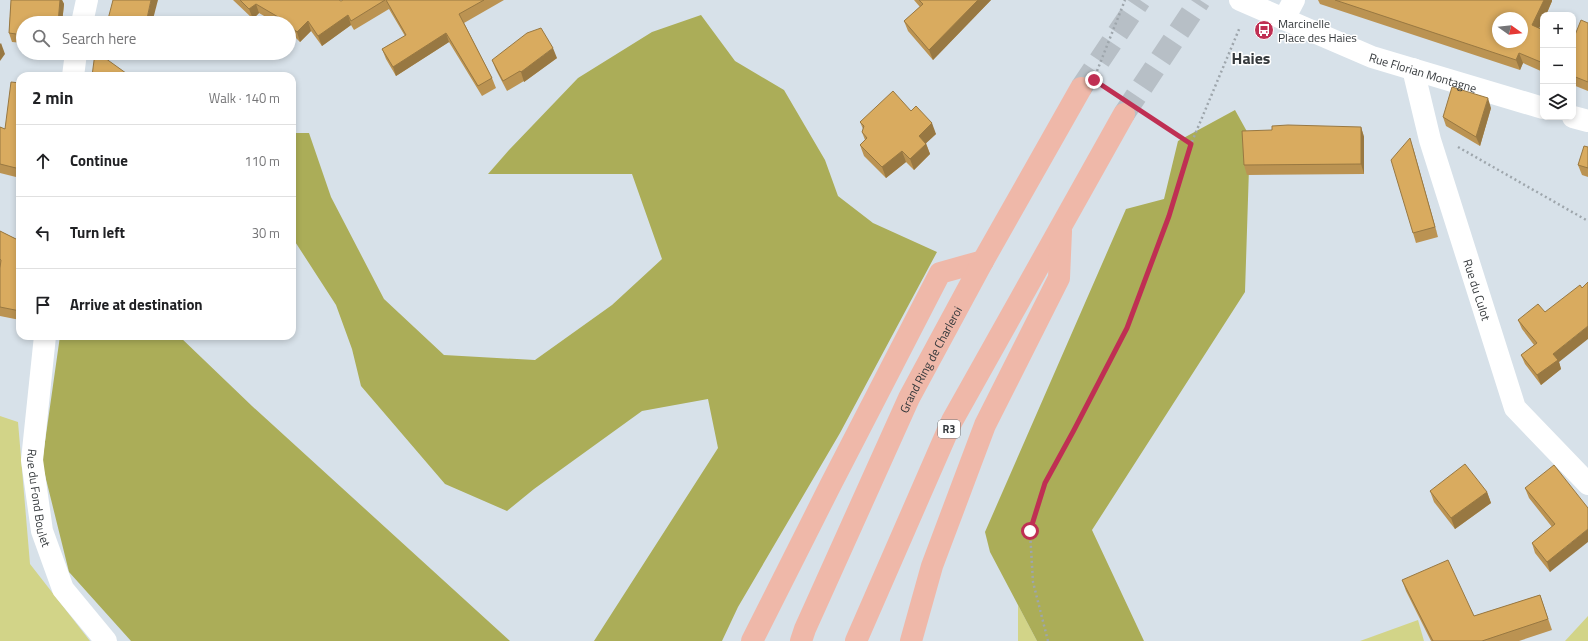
<!DOCTYPE html>
<html lang="en">
<head>
<meta charset="utf-8">
<style>
  :root { --surface:#fff; --page:#f2f2f2; --text:#202124; --muted:#757577; --line:#e0e0e0 }
  body { margin:0; font-family:"Titillium Web",sans-serif; background:var(--page); color:var(--text) }
  .controls { position:absolute; right:12px; top:12px; display:grid; overflow:hidden; border-radius:8px; box-shadow:0 2px 6px #0003 }
  .controls button { width:36px; height:36px; display:grid; place-items:center; padding:0; border:0; border-bottom:1px solid var(--line); background:var(--surface); color:var(--text); font:20px sans-serif }
  .compass { position:absolute; left:1492px; top:12px; width:36px; height:36px; border-radius:50%; background:var(--surface); box-shadow:0 2px 6px #0003; rotate:105deg }
  .stop { position:absolute; width:12px; height:12px; margin:-9px; border:3px solid #bf2f53; border-radius:50%; background:#fff }
  .stop.end { background:#bf2f53; border-color:#fff; box-shadow:0 1px 4px #0008 }
  .list { margin:0; padding:0; list-style:none }
  h2 { display:flex; justify-content:space-between; align-items:center; height:52px; margin:0; padding:0 16px; font-size:17px }
  h2 small { font-size:13px; font-weight:400; color:var(--muted) }
  .list li { display:grid; grid-template-columns:26px 1fr auto; gap:12px; align-items:center; box-sizing:border-box; height:72px; padding:0 16px; border-top:1px solid var(--line) }
  .list b { display:block; font-size:15px; white-space:nowrap }
  .list em { font-size:13px; font-style:normal; color:var(--muted) }
  .icon { flex:none; width:22px; height:22px; fill:none; stroke:currentColor; stroke-width:2; stroke-linecap:round; stroke-linejoin:round }
  .map { position:relative; flex:none; width:1588px; height:641px; overflow:hidden }
  .search { position:absolute; background:var(--surface); box-shadow:0 2px 6px #0003; left:16px; top:16px; width:280px; height:44px; display:flex; align-items:center; gap:10px; box-sizing:border-box; padding:0 14px; border-radius:22px; color:var(--muted); font-size:15px }
  .panel { position:absolute; background:var(--surface); box-shadow:0 2px 6px #0003; left:16px; top:72px; width:280px; height:268px; border-radius:12px }
  .map>svg:first-child { display:block }
  .green { fill:#d2d488 }
  .forest { fill:#abad58 }
  .lines { fill:none; stroke-linecap:round; stroke-linejoin:round }
  .highway-tunnel { stroke:#b7bfc6; stroke-width:22; stroke-dasharray:22 11; stroke-linecap:butt }
  .path { stroke:#9ea6ac; stroke-width:2.5; stroke-dasharray:2 3; stroke-linecap:butt }
  .minor { stroke:#fff; stroke-width:22 }
  .highway { stroke:#efb8a9; stroke-width:22 }
  .wall { fill:#bb9352 }
  .shaded-wall { fill:#987842 }
  .building { fill:#d9ab5f; stroke:#987842; fill-rule:evenodd }
  .route { stroke:#bf2f53; stroke-width:5 }
  .labels { text-anchor:middle; dominant-baseline:central; stroke-width:3; stroke-linejoin:round; paint-order:stroke }
  .shield { fill:#fff; stroke:#727476; stroke-width:1 }
  .shield-label { font-size:11px; font-weight:bold; fill:#35393c }
  .poi-label { font-size:12px; fill:#35393c; stroke:#fff; text-anchor:start }
  .street-label { font-size:12px; fill:#35393c; stroke:#fff }
  .district-label { font-size:16px; font-weight:bold; fill:#35393c; stroke:#fff }
</style>
</head>
<body>
<div class="map">
<svg width="1588" height="641" viewBox="0 0 1588 641">
  <rect width="100%" height="100%" fill="#d7e1e9"/>
  <g class="green">
    <path d="M0,416L18,422L30,564L90,641H0Z"/>
    <path d="M1018,605L1037,641H1018Z"/>
    <path d="M1588,616V641H1565Z"/>
    <path d="M1418,620L1424,641H1360Z"/>
  </g>
  <g class="forest">
    <path d="M701,15L735,61L784,90L825,160L838,196L873,223L937,252L840,433L738,607L722,641H594L718,448L708,399L642,411L534,489L507,511L445,484L361,386L352,349L336,305L292,237V133H309L331,197L384,299L444,355L535,360L612,305L662,259L632,174H488L509,150L578,78L652,32Z"/>
    <path d="M1235,110L1250,137L1245,292L1092,530L1144,641H1037L990,552L985,532L1126,209L1164,199L1178,141Z"/>
    <path d="M60,336H179L252,406L510,641H131L69,572L42,463Z"/>
  </g>
  <g class="lines">
    <g class="highway-tunnel">
      <path d="M1081,88L1140,0"/>
      <path d="M1124,114L1200,0"/>
    </g>
    <g class="path">
      <path d="M1097,71L1125,0"/>
      <path d="M1105,87L1114,93"/>
      <path d="M1148,116L1191,144"/>
      <path d="M1458,147L1588,221"/>
      <path d="M1048,641L1033,582L1030,531L1045,483L1074,431L1127,329L1169,216L1191,144L1240,27"/>
    </g>
    <g class="minor">
      <path id="s1" d="M1240,0L1372,57L1543,108"/>
      <path d="M1284,19L1294,0"/>
      <path d="M82,23L87,0"/>
      <path id="s2" d="M1413,69L1430,140L1515,408L1588,484"/>
      <path d="M73,76L76,53"/>
      <path d="M1573,117L1588,121"/>
      <path id="s3" d="M45,336L32,460L42,531L63,589L106,641"/>
    </g>
    <g class="highway">
      <path d="M752,641L830,486L940,273L983,261"/>
      <path id="s4" d="M801,641L805,629L909,398L983,261L1081,88"/>
      <path d="M856,641L952,421L1124,114"/>
      <path d="M911,641L932,566L985,425L1059,278L1061,231"/>
    </g>
  </g>
  <g class="wall">
    <path d="M11,0H62L64,4L62,23H23V43L12,42L9,33Z"/>
    <path d="M233,0H339L341,1L343,0H504L464,23L492,78L496,88L482,96L449,42L396,76L386,59L382,49L405,36L389,9L354,30L351,25L322,46L311,31L300,42L289,31V23H276L259,13L253,19Z"/>
    <path d="M914,0H991L933,60L908,31L904,21L920,7Z"/>
    <path d="M1318,0H1552V1L1546,15H1543V20L1539,28L1543,30V72L1523,63L1520,70L1320,4Z"/>
    <path d="M1588,23V91L1573,85V40Z"/>
    <path d="M557,58L524,82V81L507,91L496,70L492,60Z"/>
    <path d="M20,83V178L0,173V127L5,129Z"/>
    <path d="M1491,108L1480,146L1446,126L1443,117Z"/>
    <path d="M911,111L936,134L926,143L930,154L914,170L906,162L886,178L864,156L860,145L865,140L862,132L863,129L860,122Z"/>
    <path d="M1361,127L1364,137V174L1247,175L1244,165Z"/>
    <path d="M1588,147V177L1582,175L1578,165Z"/>
    <path d="M1413,148L1438,237L1416,243L1413,233Z"/>
    <path d="M0,231L20,241V320L0,316Z"/>
    <path d="M1582,288L1559,362L1561,369L1541,385L1525,364L1521,355L1534,345L1522,329L1518,320L1545,312Z"/>
    <path d="M1525,488L1588,508L1550,572L1535,553L1532,543L1552,527L1529,498Z"/>
    <path d="M1430,491L1487,492L1491,503L1455,529L1434,502Z"/>
    <path d="M1402,580L1474,616L1540,595L1552,630L1519,641H1431L1406,591Z"/>
  </g>
  <g class="shaded-wall">
    <path d="M60,0H62L64,4L62,23H58Z"/>
    <path d="M151,0H158L152,23H146Z"/>
    <path d="M978,0H991L933,60L929,50Z"/>
    <path d="M1544,0H1552V1L1546,15H1543V20L1536,35L1532,25Z"/>
    <path d="M256,4L259,13L253,19L249,9Z"/>
    <path d="M348,15L351,25L322,46L318,36Z"/>
    <path d="M308,21L311,31L300,42L297,32Z"/>
    <path d="M446,33L449,42L396,76L393,67Z"/>
    <path d="M1,43L5,54L0,61V44Z"/>
    <path d="M553,48L557,58L524,82L521,72Z"/>
    <path d="M1519,53L1523,63L1520,70L1516,60Z"/>
    <path d="M1488,98L1491,108L1480,146L1476,137Z"/>
    <path d="M932,123L936,134L923,146L919,136Z"/>
    <path d="M1361,127L1364,137V174L1361,164Z"/>
    <path d="M1410,138L1413,148L1438,237L1435,227Z"/>
    <path d="M926,144L930,154L914,170L910,159Z"/>
    <path d="M902,151L906,162L886,178L882,167Z"/>
    <path d="M1588,326V339L1559,362L1561,369L1541,385L1537,375L1553,354Z"/>
    <path d="M1487,492L1491,503L1455,529L1451,518Z"/>
    <path d="M1588,529V542L1550,572L1547,562Z"/>
  </g>
  <g class="building">
    <path d="M11,0H60L58,23H23V35L9,33Z"/>
    <path d="M113,0H151L146,23H107Z"/>
    <path d="M240,0H339L341,1L343,0H385L351,21L348,15L318,36L308,21L297,32L289,25V23H287L285,21L256,4L249,9Z"/>
    <path d="M386,0H484L459,14L492,78L478,86L446,33L393,67L382,49L406,35Z"/>
    <path d="M919,0H978L929,50L904,21L923,4Z"/>
    <path d="M1335,0H1544L1532,25L1543,30V63L1519,53L1516,60ZM1498,18H1522V42H1498Z"/>
    <path d="M1581,20L1588,23V82L1573,76V40Z"/>
    <path d="M541,28L553,48L521,72L520,71L503,81L492,60L527,33Z"/>
    <path d="M95,53H98L130,76H92Z"/>
    <path d="M11,82L20,83V169L0,164V127L5,129Z"/>
    <path d="M1452,87L1488,98L1476,137L1443,117Z"/>
    <path d="M893,91L911,111L916,106L932,123L919,136L926,144L910,159L902,151L882,167L860,145L867,138L862,132L864,126L860,122Z"/>
    <path d="M1288,125L1361,127V164L1244,165L1242,131L1272,130V126Z"/>
    <path d="M1410,138L1435,227L1413,233L1391,160Z"/>
    <path d="M1584,146L1588,147V168L1578,165Z"/>
    <path d="M0,231L20,241V311L0,307V268L1,260L0,259Z"/>
    <path d="M1588,282V326L1553,354L1558,360L1537,375L1521,355L1537,343L1518,320L1538,304L1545,312L1580,285L1582,288Z"/>
    <path d="M1465,464L1487,492L1451,518L1430,491Z"/>
    <path d="M1554,465L1588,508V529L1547,562L1532,543L1555,524L1525,488Z"/>
    <path d="M1448,560L1474,616L1540,595L1548,619L1482,641H1433L1402,580Z"/>
  </g>
  <g class="lines">
    <path class="route" d="M1030,531L1045,483L1074,430L1127,328L1169,216L1191,144L1094,80"/>
  </g>
  <defs>
    <symbol id="bus-disc" viewBox="-11 -11 22 22"><circle r="9.5" fill="#bf2f53" stroke="#fff"/><path d="M-5-6H5V4H4V6H2V4H-2V6H-4V4H-5ZM-3.5-4V0h7V-4ZM-3.5 1.2v1.5H-2V1.2ZM2 1.2v1.5H3.5V1.2Z" fill="#fff"/></symbol>
  </defs>
  <g fill-rule="evenodd">
    <use href="#bus-disc" x="1253" y="19" width="22" height="22"/>
  </g>
  <g class="labels">
    <rect class="shield" x="938" y="420" width="22" height="18" rx="3"/>
    <g class="shield-label">
      <text x="949" y="429">R3</text>
    </g>
    <g class="poi-label">
      <text x="1278" y="23">Marcinelle<tspan x="1278" dy="14">Place des Haies</tspan></text>
    </g>
    <g class="street-label">
      <text stroke="none"><textPath href="#s1" startOffset="197">Rue Florian Montagne</textPath></text>
      <text stroke="none"><textPath href="#s2" startOffset="230">Rue du Culot</textPath></text>
      <text stroke="none"><textPath href="#s4" startOffset="310">Grand Ring de Charleroi</textPath></text>
      <text stroke="none"><textPath href="#s3" startOffset="163">Rue du Fond Boulet</textPath></text>
    </g>
    <g class="district-label">
      <text x="1251" y="58">Haies</text>
    </g>
  </g>
</svg>
<div class="controls">
<button>+</button>
<button>−</button>
<button><svg class="icon" aria-label="layers" viewBox="0 0 24 24"><path d="M12 4l9 5-9 5-9-5zM3 14l9 5 9-5"/></svg></button>
</div>
<svg class="compass" viewBox="-18 -18 36 36"><path d="M0-13l5 13h-10z" fill="#e53935"/><path d="M0 13l5-13h-10z" fill="#757577"/></svg>
<div class="stop" style="left:1030px;top:531px"></div>
<div class="stop end" style="left:1094px;top:80px"></div>
<div class="search"><svg class="icon" aria-label="search" viewBox="0 0 24 24"><circle cx="10" cy="10" r="6"/><path d="M15 15l6 6"/></svg>Search here</div>
<section class="panel">
<h2>2 min<small>Walk · 140 m</small></h2>
<ul class="list">
<li><svg class="icon" aria-label="ahead" viewBox="0 0 24 24"><path d="M12 20V5M6 11l6-6 6 6"/></svg><div><b>Continue</b></div><em>110 m</em></li>
<li><svg class="icon" aria-label="left" viewBox="0 0 24 24"><path d="M17 20v-9H6M10 6l-5 5 5 5"/></svg><div><b>Turn left</b></div><em>30 m</em></li>
<li><svg class="icon" aria-label="arrive" viewBox="0 0 24 24"><path d="M6 21V4h12l-3 4 3 4H6"/></svg><div><b>Arrive at destination</b></div></li>
</ul>
</section>
</div>
</body>
</html>
